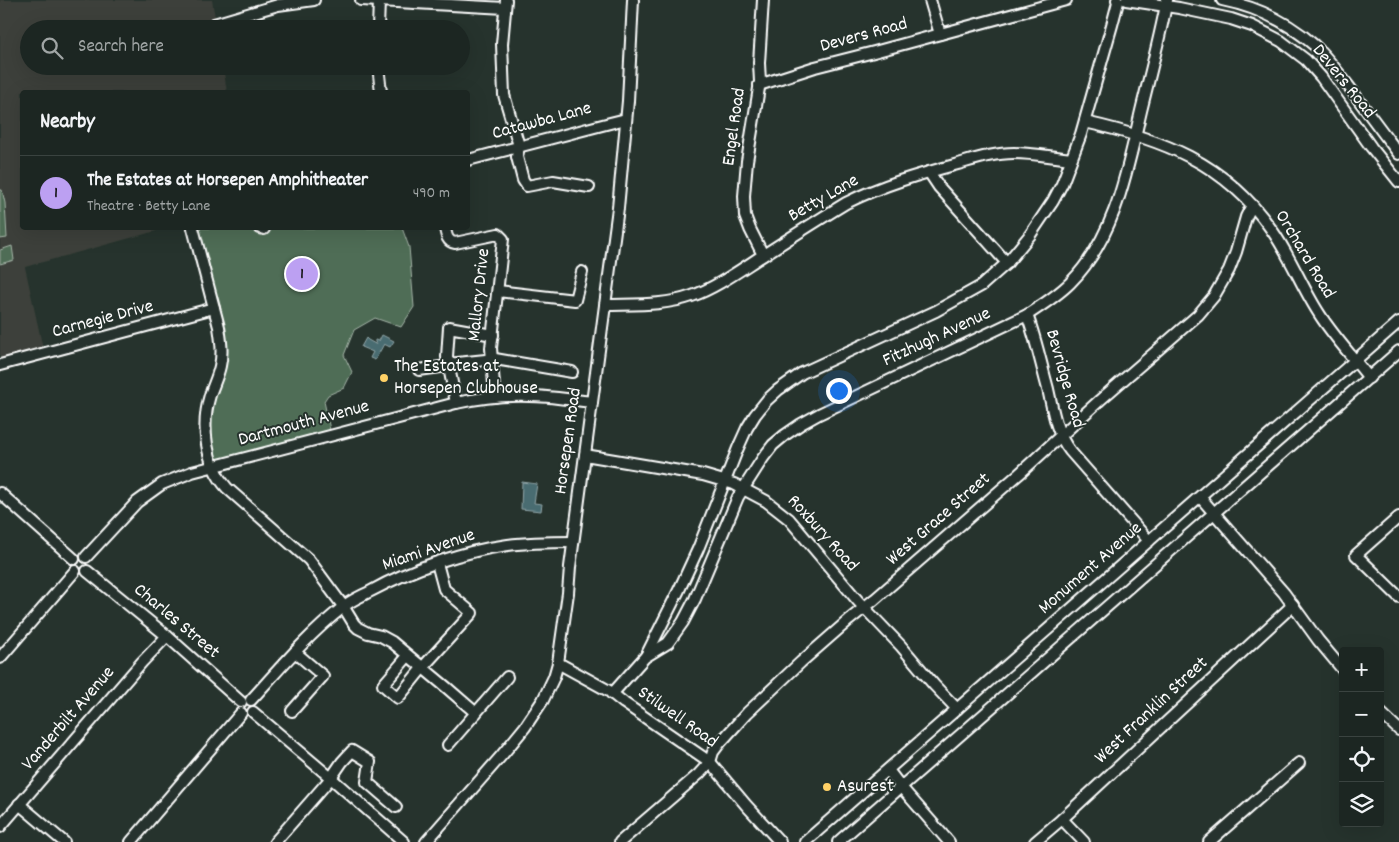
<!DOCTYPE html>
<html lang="en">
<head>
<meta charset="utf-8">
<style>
  :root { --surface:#1c2622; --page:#252e2a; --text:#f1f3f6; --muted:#a0a5a5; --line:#3a4340; --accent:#bca0f2 }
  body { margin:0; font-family:Dekko,sans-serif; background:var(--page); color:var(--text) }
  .controls { position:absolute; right:15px; bottom:15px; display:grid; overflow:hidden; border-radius:5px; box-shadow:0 5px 20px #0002 }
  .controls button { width:45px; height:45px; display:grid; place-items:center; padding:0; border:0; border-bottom:1px solid var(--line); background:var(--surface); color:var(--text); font:25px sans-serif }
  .you { position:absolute; left:838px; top:390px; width:18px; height:18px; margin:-12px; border:4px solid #fff; border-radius:50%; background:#1a73e8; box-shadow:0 0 0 8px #1a73e833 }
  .badge { display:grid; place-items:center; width:32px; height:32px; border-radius:50%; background:var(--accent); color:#111; font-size:16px; font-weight:700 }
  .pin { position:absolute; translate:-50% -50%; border:2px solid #fff; box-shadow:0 1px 5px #0006 }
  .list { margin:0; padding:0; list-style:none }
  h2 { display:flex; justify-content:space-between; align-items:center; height:65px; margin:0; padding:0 20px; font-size:21px }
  h2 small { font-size:16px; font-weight:400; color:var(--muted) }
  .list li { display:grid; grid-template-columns:32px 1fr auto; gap:15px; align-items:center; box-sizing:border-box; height:75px; padding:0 20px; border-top:1px solid var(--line) }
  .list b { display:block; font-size:19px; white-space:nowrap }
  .list p { margin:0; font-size:16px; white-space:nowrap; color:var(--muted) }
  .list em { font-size:16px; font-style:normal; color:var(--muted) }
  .icon { flex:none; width:28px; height:28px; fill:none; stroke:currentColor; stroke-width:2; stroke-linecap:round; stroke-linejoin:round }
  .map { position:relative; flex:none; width:1399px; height:842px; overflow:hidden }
  .search { position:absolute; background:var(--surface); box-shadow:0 5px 20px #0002; left:20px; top:20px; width:450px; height:55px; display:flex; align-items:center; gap:12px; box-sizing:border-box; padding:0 18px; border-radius:28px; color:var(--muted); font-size:19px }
  .panel { position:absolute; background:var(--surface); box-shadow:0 5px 20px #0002; left:20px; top:90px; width:450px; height:140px; border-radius:5px }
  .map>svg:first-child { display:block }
  .built { fill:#3c413a }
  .green { fill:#4f6d56; stroke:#a7b6aa }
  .water { fill:#4a6c71; stroke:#92a7aa }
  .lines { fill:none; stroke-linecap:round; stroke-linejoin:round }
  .minor-casing { stroke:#fff; stroke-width:14 }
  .minor { stroke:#26332d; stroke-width:10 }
  .poi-dot { fill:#ffd166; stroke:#26332d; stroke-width:2 }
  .labels { text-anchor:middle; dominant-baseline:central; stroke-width:4; stroke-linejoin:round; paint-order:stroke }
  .street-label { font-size:19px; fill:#fff; stroke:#26332d }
  .poi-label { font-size:19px; fill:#fff; stroke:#26332d; text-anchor:start }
</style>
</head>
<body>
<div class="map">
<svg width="1399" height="842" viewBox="0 0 1399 842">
  <rect width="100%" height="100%" fill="#26332d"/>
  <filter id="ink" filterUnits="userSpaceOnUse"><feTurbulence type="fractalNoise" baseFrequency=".02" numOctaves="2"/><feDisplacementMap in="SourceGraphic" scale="10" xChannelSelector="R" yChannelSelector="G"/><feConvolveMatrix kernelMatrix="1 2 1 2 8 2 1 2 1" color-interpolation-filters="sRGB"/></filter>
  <g filter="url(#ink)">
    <path class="built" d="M0,0H212L217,29H29V66H223L227,92H22V228H158L156,231L25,267L44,353L0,365Z"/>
    <g class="green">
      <path d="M0,190H2L5,203L7,238L0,239Z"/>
      <path d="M194,228H402L409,247L414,307L401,327L375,318L354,330L344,355L352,372L344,388L328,395L324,401L331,435L213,465L206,433L222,346Z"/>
      <path d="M12,246L14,260L0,264V250Z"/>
    </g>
    <g class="water">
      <path d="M382,335L394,341L390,347L384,344L375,360L370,358L373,352L361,347L366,338L368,340L377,345L375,342V340L379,341Z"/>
      <path d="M522,482L537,484L534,503L542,504L541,511L521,509Z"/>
    </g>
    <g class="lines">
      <defs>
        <g id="minor">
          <path d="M361,0L505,8"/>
          <path d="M506,0L502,44L504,95L519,146L517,157L523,180L527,186L553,181L589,187"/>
          <path d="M763,0L759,63L760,82L747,161L744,196L745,216L750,229L763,255"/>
          <path d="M930,0L940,34"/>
          <path d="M1126,0L1179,8L1231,19L1252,26L1281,41L1306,60L1321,77L1371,147L1399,182"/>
          <path d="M1222,0C1257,7 1288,22 1314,45C1329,59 1341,76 1353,92C1368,113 1384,134 1399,154"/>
          <path d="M214,24L278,5L314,0"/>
          <path d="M378,29L379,0"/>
          <path d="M378,66L381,92"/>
          <path d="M759,85L815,67L874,52L1066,0"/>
          <path d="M1085,122C1161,139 1225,162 1271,229C1290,255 1302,288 1320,315C1334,337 1353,357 1369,378"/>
          <path d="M468,160L610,123L626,119"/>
          <path d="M929,172L939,187L1007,263"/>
          <path d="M193,228L219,327C221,340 223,353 220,366C218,376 213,386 210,395C201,425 205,464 227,488L309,560L343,606L354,624L358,628L368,633L381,636L392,642L446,687L476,713"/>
          <path d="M260,228L264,229"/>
          <path d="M445,228C446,234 447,242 455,243L498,234L503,239L491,348L495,397"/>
          <path d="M498,291L575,300L582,272"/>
          <path d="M605,305C634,304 664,306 692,296C717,287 740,270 762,256C790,238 818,220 846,203C882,185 920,174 958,164C976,159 995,153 1014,153C1033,153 1052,157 1071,159"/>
          <path d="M1027,315C1036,339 1041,364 1048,389C1053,411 1056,433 1070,451L1149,541"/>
          <path d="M448,364L495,359L572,372"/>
          <path d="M0,365L214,308"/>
          <path d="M419,370L448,366"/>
          <path d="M456,403L447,357L449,327L493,335"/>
          <path d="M585,455L703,475L734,484L766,501L789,519L858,601L901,646L934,685L957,709"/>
          <path d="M0,493L74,559"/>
          <path d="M1200,497L1284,593L1318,640L1343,670"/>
          <path d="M1399,517L1356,555L1399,597"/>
          <path d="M86,557L137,502L162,484L192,472L456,403C480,398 505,395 530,396C550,396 571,400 592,402"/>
          <path d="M87,571L167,636L241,702"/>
          <path d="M408,656L383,685L398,698L423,667L472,613L444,589L437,563"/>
          <path d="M646,656L679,590L698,549L738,448L747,428L755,415L767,400L778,390L802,373L936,311L981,286L1007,263L1030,235L1053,201L1062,184L1081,134L1112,25L1118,2L1117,0"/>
          <path d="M0,658L75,571"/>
          <path d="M558,663L609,691L624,703L710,762L746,805L780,842"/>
          <path d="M612,694L645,657L668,643L683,622L695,599L738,497L763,458L773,445L785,435L801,424L819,414L1027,315C1042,305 1057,296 1070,283C1115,238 1127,171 1141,111C1150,74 1160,37 1167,0"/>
          <path d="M251,700C280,668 308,635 342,608C349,601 362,596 371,591C411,569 463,551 508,545C530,542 551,542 573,542"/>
          <path d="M292,711L323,676L295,652"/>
          <path d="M253,712L331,778L404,842"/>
          <path d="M1380,712L1399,730"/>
          <path d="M448,745L507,677"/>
          <path d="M888,770L901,787L949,842"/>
          <path d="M19,804L64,842"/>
          <path d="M1062,819L1084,842"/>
          <path d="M0,827L142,662L167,636"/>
          <path d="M131,842L241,713"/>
          <path d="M275,842L331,778L342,762L352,751L370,762L367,782L396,807"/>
          <path d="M426,842L502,755L525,727L543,700L554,677L558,663L568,593L570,567L618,208L628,101L633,0"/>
          <path d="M620,842L699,774L710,762L713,752L719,744L747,713L801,662L849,620L875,599L1019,474L1100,400L1198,315L1214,296L1229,270L1236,252L1246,217L1252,205"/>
          <path d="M805,842L1399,322"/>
          <path d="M838,842L1399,351"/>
          <path d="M1035,842L1062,819L1293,605"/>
          <path d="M1209,842L1299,763"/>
        </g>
      </defs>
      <use href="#minor" class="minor-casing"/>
      <use href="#minor" class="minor"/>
    </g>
  </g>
  <g class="poi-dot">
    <circle cx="384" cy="378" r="5"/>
    <circle cx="827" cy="787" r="5"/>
  </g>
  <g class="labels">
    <g class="street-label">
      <text transform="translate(864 36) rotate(-15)">Devers Road</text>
      <text transform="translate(1343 82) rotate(51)">Devers Road</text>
      <text transform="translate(542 122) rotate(-15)">Catawba Lane</text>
      <text transform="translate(735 127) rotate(-82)">Engel Road</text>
      <text transform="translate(824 199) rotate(-30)">Betty Lane</text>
      <text transform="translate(1304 255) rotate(59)">Orchard Road</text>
      <text transform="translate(480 295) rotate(-84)">Mallory Drive</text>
      <text transform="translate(103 320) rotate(-15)">Carnegie Drive</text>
      <text transform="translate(937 338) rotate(-25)">Fitzhugh Avenue</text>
      <text transform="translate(1064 379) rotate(74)">Bevridge Road</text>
      <text transform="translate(304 424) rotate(-15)">Dartmouth Avenue</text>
      <text transform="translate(569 441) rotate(-82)">Horsepen Road</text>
      <text transform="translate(939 520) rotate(-41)">West Grace Street</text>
      <text transform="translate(822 534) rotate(48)">Roxbury Road</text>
      <text transform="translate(429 551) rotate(-19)">Miami Avenue</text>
      <text transform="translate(1091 569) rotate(-41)">Monument Avenue</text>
      <text transform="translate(176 622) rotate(40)">Charles Street</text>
      <text transform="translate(1152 711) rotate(-43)">West Franklin Street</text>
      <text transform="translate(677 718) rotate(35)">Stilwell Road</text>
      <text transform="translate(69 719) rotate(-49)">Vanderbilt Avenue</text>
    </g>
    <g class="poi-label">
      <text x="394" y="367">The Estates at<tspan x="394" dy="22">Horsepen Clubhouse</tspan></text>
      <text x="837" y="787">Asurest</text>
    </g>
  </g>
</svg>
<div class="controls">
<button>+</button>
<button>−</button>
<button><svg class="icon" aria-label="locate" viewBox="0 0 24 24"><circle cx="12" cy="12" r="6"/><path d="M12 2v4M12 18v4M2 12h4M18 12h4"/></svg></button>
<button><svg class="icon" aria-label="layers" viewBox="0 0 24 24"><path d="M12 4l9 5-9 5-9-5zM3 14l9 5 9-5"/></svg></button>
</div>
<div class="you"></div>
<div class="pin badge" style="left:302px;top:274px">1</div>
<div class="search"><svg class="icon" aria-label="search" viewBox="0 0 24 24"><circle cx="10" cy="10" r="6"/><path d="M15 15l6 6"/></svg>Search here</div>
<section class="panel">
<h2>Nearby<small></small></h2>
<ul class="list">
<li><span class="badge">1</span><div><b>The Estates at Horsepen Amphitheater</b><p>Theatre · Betty Lane</p></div><em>490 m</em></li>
</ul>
</section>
</div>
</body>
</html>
